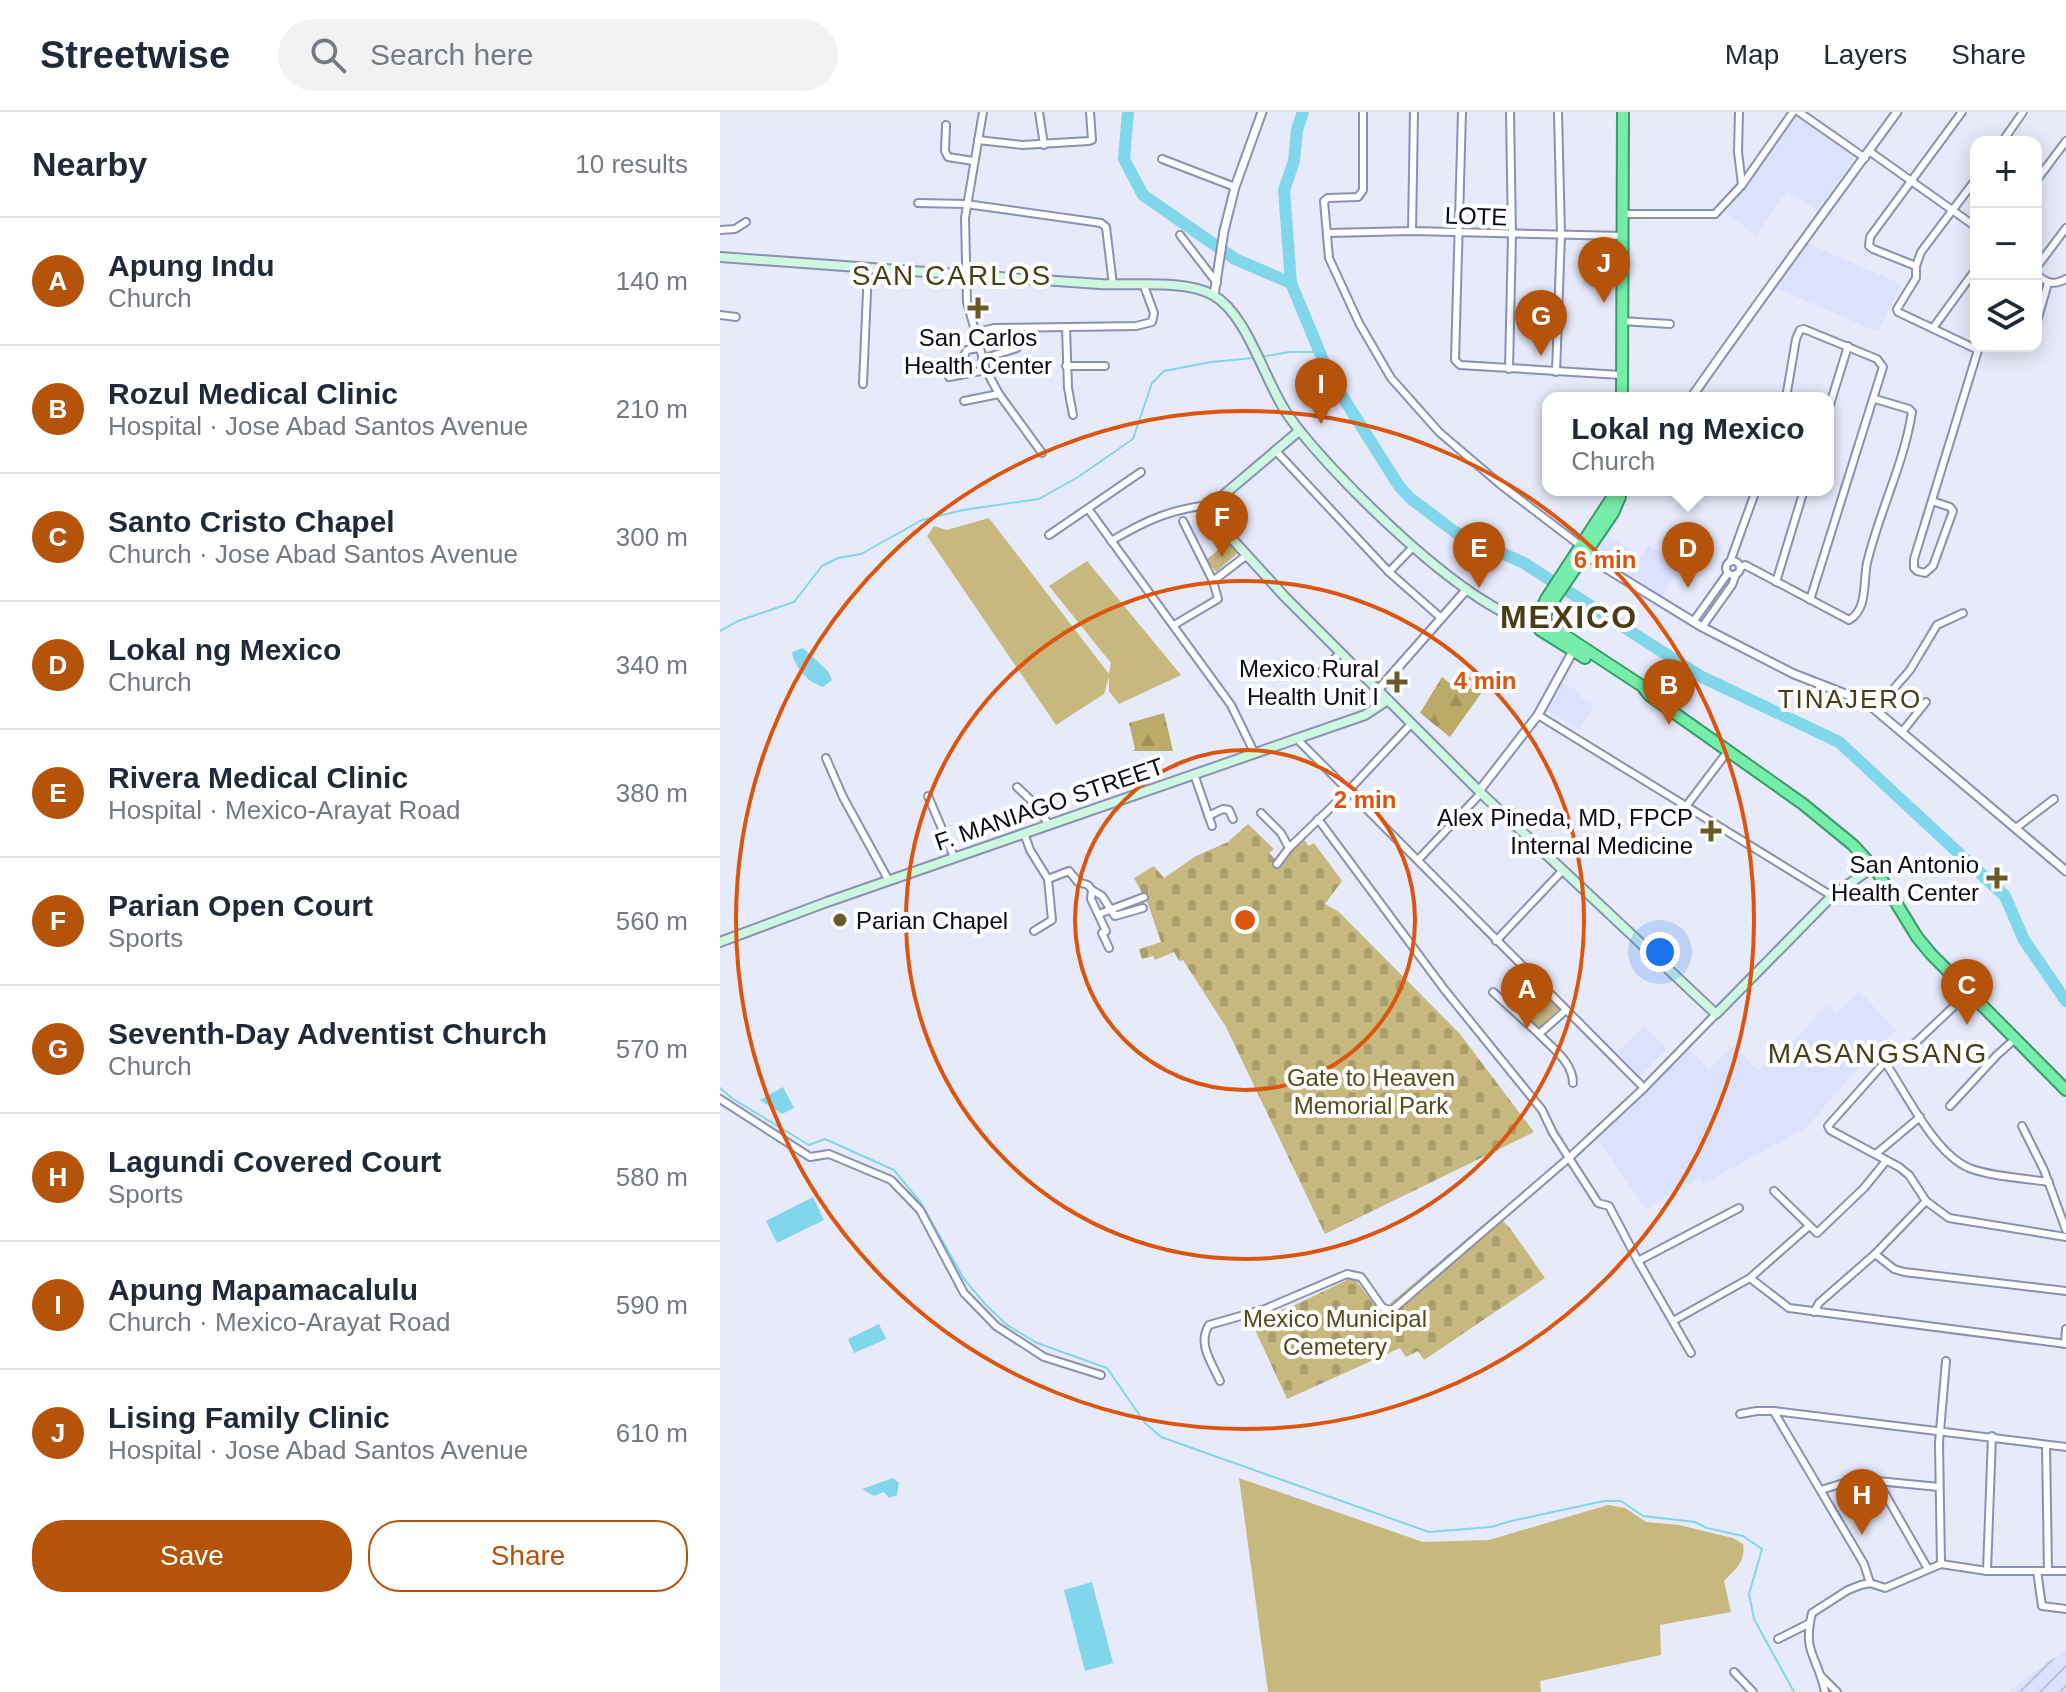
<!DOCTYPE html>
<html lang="en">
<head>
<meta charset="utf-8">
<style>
  :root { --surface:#fff; --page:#f2f2f3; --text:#1f2937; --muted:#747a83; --line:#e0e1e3; --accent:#b45309 }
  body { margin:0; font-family:Arial,sans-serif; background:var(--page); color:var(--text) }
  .controls { position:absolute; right:24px; top:24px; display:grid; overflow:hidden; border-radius:16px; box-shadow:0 4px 20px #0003 }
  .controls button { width:72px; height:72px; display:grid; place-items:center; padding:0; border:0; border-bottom:2px solid var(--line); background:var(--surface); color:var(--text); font:40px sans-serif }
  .you { position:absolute; left:940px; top:840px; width:28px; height:28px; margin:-20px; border:6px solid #fff; border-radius:50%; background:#1a73e8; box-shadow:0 0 0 12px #1a73e833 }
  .badge { display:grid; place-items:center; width:52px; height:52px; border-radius:50%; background:var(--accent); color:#fff; font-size:26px; font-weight:700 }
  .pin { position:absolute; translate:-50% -66px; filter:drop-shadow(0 2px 4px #0008) }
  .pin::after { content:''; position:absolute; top:42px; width:28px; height:24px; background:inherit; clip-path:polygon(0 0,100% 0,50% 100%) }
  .popup { position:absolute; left:822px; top:280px; width:292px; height:104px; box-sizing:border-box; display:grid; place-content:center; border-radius:16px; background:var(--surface); filter:drop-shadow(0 2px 6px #0005); font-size:26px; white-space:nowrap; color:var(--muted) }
  .popup b { font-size:30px; color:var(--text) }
  .popup::after { content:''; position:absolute; left:50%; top:100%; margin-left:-16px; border:16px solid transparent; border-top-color:var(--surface) }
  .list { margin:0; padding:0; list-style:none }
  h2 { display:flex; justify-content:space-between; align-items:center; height:104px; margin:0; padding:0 32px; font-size:34px }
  h2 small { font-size:26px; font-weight:400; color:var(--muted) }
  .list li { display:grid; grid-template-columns:52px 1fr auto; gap:24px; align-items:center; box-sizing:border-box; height:128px; padding:0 32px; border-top:2px solid var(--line) }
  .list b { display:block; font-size:30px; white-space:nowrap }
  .list p { margin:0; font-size:26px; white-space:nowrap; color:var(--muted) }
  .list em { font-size:26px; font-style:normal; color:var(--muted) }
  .actions { display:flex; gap:16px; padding:24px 32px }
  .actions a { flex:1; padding:18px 0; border:2px solid var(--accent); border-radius:32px; text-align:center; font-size:28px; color:var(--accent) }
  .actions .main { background:var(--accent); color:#fff }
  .icon { flex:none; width:44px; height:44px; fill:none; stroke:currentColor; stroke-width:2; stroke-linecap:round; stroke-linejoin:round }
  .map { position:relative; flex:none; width:1346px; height:1580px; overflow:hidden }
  header { display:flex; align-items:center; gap:48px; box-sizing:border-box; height:112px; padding:0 40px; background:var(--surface); border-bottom:2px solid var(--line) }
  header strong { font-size:38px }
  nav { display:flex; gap:44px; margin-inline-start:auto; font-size:28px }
  .search { width:560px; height:72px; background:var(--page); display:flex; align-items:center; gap:20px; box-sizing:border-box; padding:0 28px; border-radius:44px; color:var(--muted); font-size:30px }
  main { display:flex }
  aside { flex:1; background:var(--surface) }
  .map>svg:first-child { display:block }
  .built { fill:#dce2fd }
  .industrial { fill:url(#industrial-furrows) }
  .grass { fill:#c7b87e }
  .forest { fill:url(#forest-firs) }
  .cemetery { fill:url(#cemetery-stones) }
  .water { fill:#80d7eb }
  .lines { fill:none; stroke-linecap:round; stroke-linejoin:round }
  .stream { stroke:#80d7eb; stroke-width:2 }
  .river { stroke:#80d7eb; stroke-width:12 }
  .minor-casing { stroke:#8991b3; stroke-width:10 }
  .tertiary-casing { stroke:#8991b3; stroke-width:11 }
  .secondary-casing { stroke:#8991b3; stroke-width:12 }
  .trunk-casing { stroke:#399b68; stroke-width:14 }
  .minor { stroke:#fff; stroke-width:6 }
  .tertiary { stroke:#fff; stroke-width:7 }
  .secondary { stroke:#cbf8df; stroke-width:8 }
  .trunk { stroke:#76eeaa; stroke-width:10 }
  .ring { fill:none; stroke:#dd550d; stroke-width:4 }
  .poi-dot { fill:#685a27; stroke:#fff; stroke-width:3 }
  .labels { text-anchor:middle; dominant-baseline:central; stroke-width:8; stroke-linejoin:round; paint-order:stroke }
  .street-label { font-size:24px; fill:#090b17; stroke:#fff }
  .poi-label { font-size:24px; fill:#090b17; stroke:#fff; text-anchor:end }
  .park-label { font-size:24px; fill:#574a17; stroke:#fff }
  .neighbourhood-label { font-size:26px; letter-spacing:2px; fill:#483d14; stroke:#fff }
  .quarter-label { font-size:28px; letter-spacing:2px; fill:#483d14; stroke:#fff }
  .district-label { font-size:32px; font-weight:bold; letter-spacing:2px; fill:#483d14; stroke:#fff }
  .centre { fill:#dd550d; stroke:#fff; stroke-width:4 }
  .ring-label { font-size:24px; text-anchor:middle; font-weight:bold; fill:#dd550d; stroke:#fff; stroke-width:8; stroke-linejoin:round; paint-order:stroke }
</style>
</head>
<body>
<header>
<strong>Streetwise</strong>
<div class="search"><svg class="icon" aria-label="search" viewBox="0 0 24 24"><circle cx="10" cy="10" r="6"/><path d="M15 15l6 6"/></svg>Search here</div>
<nav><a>Map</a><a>Layers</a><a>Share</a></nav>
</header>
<main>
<aside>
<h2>Nearby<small>10 results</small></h2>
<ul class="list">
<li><span class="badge">A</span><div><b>Apung Indu</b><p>Church</p></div><em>140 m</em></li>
<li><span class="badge">B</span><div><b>Rozul Medical Clinic</b><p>Hospital · Jose Abad Santos Avenue</p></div><em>210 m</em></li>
<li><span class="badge">C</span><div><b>Santo Cristo Chapel</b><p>Church · Jose Abad Santos Avenue</p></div><em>300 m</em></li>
<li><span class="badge">D</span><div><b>Lokal ng Mexico</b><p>Church</p></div><em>340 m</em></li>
<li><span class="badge">E</span><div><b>Rivera Medical Clinic</b><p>Hospital · Mexico-Arayat Road</p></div><em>380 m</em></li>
<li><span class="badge">F</span><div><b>Parian Open Court</b><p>Sports</p></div><em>560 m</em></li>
<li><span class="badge">G</span><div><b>Seventh-Day Adventist Church</b><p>Church</p></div><em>570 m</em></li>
<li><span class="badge">H</span><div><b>Lagundi Covered Court</b><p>Sports</p></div><em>580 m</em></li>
<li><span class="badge">I</span><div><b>Apung Mapamacalulu</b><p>Church · Mexico-Arayat Road</p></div><em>590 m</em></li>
<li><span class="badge">J</span><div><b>Lising Family Clinic</b><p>Hospital · Jose Abad Santos Avenue</p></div><em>610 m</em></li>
</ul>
<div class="actions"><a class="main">Save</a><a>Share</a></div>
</aside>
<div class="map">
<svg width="1346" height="1580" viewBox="0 0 1346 1580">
  <defs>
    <pattern id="industrial-furrows" width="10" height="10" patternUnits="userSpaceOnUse" patternTransform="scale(2)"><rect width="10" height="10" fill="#dce2fd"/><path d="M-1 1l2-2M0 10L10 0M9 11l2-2" fill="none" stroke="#bbc1d8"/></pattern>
    <pattern id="forest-firs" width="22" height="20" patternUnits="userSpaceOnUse" patternTransform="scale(2)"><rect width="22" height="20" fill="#bcaa68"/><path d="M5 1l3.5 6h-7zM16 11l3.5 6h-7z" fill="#a09159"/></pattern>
    <pattern id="cemetery-stones" width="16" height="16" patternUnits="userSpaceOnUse" patternTransform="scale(2)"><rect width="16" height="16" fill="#c7b87e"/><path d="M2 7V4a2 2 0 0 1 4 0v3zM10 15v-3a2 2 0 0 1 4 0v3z" fill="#aa9d6c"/></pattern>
  </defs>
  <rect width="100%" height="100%" fill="#e6eafa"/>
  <g class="built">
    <path d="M1075,0L1136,43L1097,99L1067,79L1036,123L1005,101Z"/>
    <path d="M1084,130L1181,172L1158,220L1054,175Z"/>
    <path d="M863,150H891L890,176L863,175Z"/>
    <path d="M885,422L921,444L928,433L965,456L956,469L952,467L942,486L872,443Z"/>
    <path d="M839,569L862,581L860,585L874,592L860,618L824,596Z"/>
    <path d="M1139,879L1176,918L1128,967L1087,1015L983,1072L979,1066L926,1097L873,1021L964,931L989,958L1014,933L1038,959L1069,934L1107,893L1116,901Z"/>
    <path d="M924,913L947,937L920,964L897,940Z"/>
  </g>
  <path class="industrial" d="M1346,1540V1580H1289L1327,1550Z"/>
  <g class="grass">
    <path d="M269,406L389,562L391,551L329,474L367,449L461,563L399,592L389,579V565L384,582L336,613L207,424L214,414L227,418Z"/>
    <path d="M508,430L518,441L496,460L486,448Z"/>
    <path d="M829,883L841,895L816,919L804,906Z"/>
    <path d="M519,1366L703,1430L769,1428L888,1393L905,1396L926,1410L959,1413L1013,1426L1023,1432C1026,1450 1016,1457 1004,1469L1011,1500L940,1513L941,1543L820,1569L821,1580H548Z"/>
  </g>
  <g class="forest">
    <path d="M744,560L759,573L762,580L730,625L700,601L722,565L732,573Z"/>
    <path d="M444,601L453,639H413L415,637L409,611Z"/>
  </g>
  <g class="cemetery">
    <path d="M528,712L554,737L549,741L558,750L582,725L589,734L594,731L622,769L605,792L619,800L740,922L814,1020L605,1122L506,915L463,848L459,849L454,840L435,848L433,844L422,847L419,837L441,830L428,792L414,766L434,754L444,766L476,744L508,730Z"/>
    <path d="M776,1102L790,1116L825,1166L704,1248L698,1239L686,1245L680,1236L567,1287L530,1207L571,1195L629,1167H635L660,1200Z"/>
  </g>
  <g class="water">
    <path d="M83,536L108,559L112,568L103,575C87,570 75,556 72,540Z"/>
    <path d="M63,975L74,996L62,1002L40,988Z"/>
    <path d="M93,1085L104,1108L57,1131L46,1109Z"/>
    <path d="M159,1212L166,1227L134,1241L128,1227Z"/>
    <path d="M173,1366L179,1371L177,1383L169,1386L164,1380L154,1384L142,1377Z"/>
    <path d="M372,1470L393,1551L365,1559L344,1478Z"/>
  </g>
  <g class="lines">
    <g class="stream">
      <path d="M541,245L569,240H597"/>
      <path d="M0,519L18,509L74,490L102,454L118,446L141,442L202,408L243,398L319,387L358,365L413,327L432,271L444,259L491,250L534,246"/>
      <path d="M0,976L13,987L89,1033L105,1027L174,1058L201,1091L244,1167L266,1193L287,1213L317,1231L387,1256L425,1311L441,1325L709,1420L771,1415L791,1409L884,1389H901L923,1404L975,1410L987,1416L1023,1424L1042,1437L1029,1482L1034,1507L1074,1580"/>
    </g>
    <g class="river">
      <path d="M408,0L404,47L423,83L515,147L571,171"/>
      <path d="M583,0L577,18L574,49L564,78L571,171L610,265L679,374L690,386L735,420L804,451L980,564L1119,630L1285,784L1304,828L1346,889"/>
    </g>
    <defs>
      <g id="minor">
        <path d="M263,0L245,106L247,190L266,258L279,282L322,341"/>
        <path d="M319,0L324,33"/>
        <path d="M643,0V78L638,85L608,86L604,89L609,146L639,211L671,266L719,320L781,373L861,434"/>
        <path d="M742,0L735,248L740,253L901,263"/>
        <path d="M1019,0L1018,40L1022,73"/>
        <path d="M1079,0L1145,46"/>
        <path d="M226,13L225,39L228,45L253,49"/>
        <path d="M258,28L302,33L369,29L372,28L370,0"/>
        <path d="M1282,30L1303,0"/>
        <path d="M1149,39L1256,115"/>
        <path d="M442,47L515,75"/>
        <path d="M1256,67L1201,140L1196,154V166L1177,197L1178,200L1258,238"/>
        <path d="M1316,69L1346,29"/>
        <path d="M198,91L246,92L381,111L386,115L393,173"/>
        <path d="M903,102H995L1022,73L1073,0"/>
        <path d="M0,118L15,117L26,110"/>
        <path d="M692,119L694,0"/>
        <path d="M608,121L692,119L903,124"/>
        <path d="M460,123L497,171"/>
        <path d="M1196,154L1153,137L1149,134L1150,125L1242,0"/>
        <path d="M1316,156L1346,116"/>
        <path d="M1316,162C1327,171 1333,174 1346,167"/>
        <path d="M0,203L16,205"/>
        <path d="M901,209L950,212"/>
        <path d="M1316,213L1328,171"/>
        <path d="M346,215L348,276L353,303"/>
        <path d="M1213,216L1256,157"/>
        <path d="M254,221L274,216L416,214L432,210L434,201L424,174"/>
        <path d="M262,247L297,236"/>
        <path d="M221,251L242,247L247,238L259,236"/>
        <path d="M346,254H385"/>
        <path d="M789,257L792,124L790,0"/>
        <path d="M836,260L841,123L838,0"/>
        <path d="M229,265L266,258"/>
        <path d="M143,272L148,157"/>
        <path d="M1066,286L1076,227L1080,218L1084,217L1157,247L1163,255L1090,488"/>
        <path d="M244,289L279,282"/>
        <path d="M1108,299L1128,234"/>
        <path d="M555,338L669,460L720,505"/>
        <path d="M1212,389L1230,395L1233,399L1213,454L1205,461L1197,459L1194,456V447L1258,238L1260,234"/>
        <path d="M369,398L511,593L534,640"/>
        <path d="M329,423L421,360"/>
        <path d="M391,429C428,407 454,396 497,392"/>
        <circle cx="1013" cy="456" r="7"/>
        <path d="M1010,450L1036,378"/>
        <path d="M1020,456L1025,453L1129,508C1148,498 1143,469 1147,451C1159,400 1184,352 1192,300L1189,297L1155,287"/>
        <path d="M669,460L692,436"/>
        <path d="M493,469L527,443"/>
        <path d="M1056,470L1084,378"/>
        <path d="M973,510L1008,461"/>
        <path d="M454,513L498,487L493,469L463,409"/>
        <path d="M982,515L1012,473L1016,462"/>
        <path d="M600,561L620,541"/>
        <path d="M1156,597L1190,558L1217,513L1243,501"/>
        <path d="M818,603L1112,784"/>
        <path d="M1182,620L1206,590"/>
        <path d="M576,626L924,976"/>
        <path d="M106,646L123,685L169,769"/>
        <path d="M474,662L492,714"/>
        <path d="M297,675L316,693L329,713"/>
        <path d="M208,684L234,745"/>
        <path d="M967,693L1008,639"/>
        <path d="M541,701L561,721L569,736"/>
        <path d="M488,704L503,697L509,698L513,707"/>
        <path d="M598,707L724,877L822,998L833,1021L878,1091L889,1094L918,1149L1019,1096"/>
        <path d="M1296,716L1334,687"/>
        <path d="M304,721L310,738L328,767L349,759L358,770L368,773L372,778L371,787L386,819L382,821L389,836"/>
        <path d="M698,748L761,681"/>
        <path d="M557,752L569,736L628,679L691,612"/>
        <path d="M372,778L382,784L395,804L423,796"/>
        <path d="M379,802L424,785"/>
        <path d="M314,819L332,808L328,767"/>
        <path d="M776,829L842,759"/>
        <path d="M773,880L819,922L846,898"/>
        <path d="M819,922C832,936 853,950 853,971"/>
        <path d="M1192,934L1248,881"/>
        <path d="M0,987L90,1045L109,1042L171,1068L200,1098L244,1181L276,1214L324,1245L381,1263"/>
        <path d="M1230,994L1277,943L1295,927"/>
        <path d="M1302,1014L1324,1058L1346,1118"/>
        <path d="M1157,1041L1200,1005"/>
        <path d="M1329,1070C1304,1066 1273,1065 1249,1056C1214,1041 1186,981 1165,950L1108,1014L1110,1018L1179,1055L1189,1063L1206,1089L1229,1106L1346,1125"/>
        <path d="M1054,1079L1097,1121L1144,1076L1166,1049"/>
        <path d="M1155,1142L1174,1157L1184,1160L1346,1179"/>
        <path d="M918,1149L971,1241"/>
        <path d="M1030,1166L1088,1115"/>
        <path d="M1094,1200L1099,1191L1155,1142L1206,1089"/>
        <path d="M953,1209L1030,1166L1069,1196L1346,1232"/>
        <path d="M1345,1232L1346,1217"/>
        <path d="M500,1269C492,1251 477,1232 489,1213L545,1197L627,1162L641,1165L662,1195L671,1199L850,1045L924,976L996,902"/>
        <path d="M1054,1300L1144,1452L1150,1471"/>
        <path d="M1020,1302L1037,1299H1054L1346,1335"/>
        <path d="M1326,1333L1328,1459"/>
        <path d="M1157,1368L1208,1457"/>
        <path d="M1101,1378L1137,1367L1219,1375"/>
        <path d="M1221,1452L1219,1331L1226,1249"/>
        <path d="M1221,1452L1267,1459H1346"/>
        <path d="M1267,1459L1272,1324"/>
        <path d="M1317,1459L1322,1494L1346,1497"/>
        <path d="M1058,1527L1090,1511"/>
        <path d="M1014,1560L1033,1580"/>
        <path d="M1102,1565L1117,1580"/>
        <path d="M1105,1580C1098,1544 1082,1542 1092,1501L1128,1478L1141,1473L1150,1471L1165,1476L1221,1452"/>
      </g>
      <g id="tertiary">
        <path d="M494,183L504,119L515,75L542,0"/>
        <path d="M971,286C1038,190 1108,95 1177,0"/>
        <path d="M863,442L982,515L1074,562L1146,590L1346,759"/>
        <path d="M659,577L747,477"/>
        <path d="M759,679L818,603L853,539"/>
      </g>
      <g id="secondary">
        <path d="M0,145C127,155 253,163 380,172C412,174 465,167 493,183C527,202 544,267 566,300C600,352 759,513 822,512"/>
        <path d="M579,319L500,386L497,392L504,418L565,485L761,681L996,902L1112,784L1153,755"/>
        <path d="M0,830L107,790L645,603L668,588"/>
      </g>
      <g id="trunk">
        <path d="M902,286L903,0"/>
        <path d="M898,378L900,385L893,401L831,492L825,503L826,511L922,574L929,583L1083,692L1133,733L1156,758L1197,825L1211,842L1346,978"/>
        <path d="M865,546L820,518L817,507L826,487L897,378"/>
      </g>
    </defs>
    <use href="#minor" class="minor-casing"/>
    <use href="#tertiary" class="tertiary-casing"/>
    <use href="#secondary" class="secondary-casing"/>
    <use href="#trunk" class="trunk-casing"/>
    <use href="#minor" class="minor"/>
    <use href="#tertiary" class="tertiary"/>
    <use href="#secondary" class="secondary"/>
    <use href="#trunk" class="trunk"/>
  </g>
  <g class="ring">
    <circle cx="525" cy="808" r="170"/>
    <circle cx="525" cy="808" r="339"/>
    <circle cx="525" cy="808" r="509"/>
  </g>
  <g class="poi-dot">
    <path d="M254 184h8v8h8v8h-8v8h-8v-8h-8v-8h8z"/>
    <path d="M673 558h8v8h8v8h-8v8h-8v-8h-8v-8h8z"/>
    <path d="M987 707h8v8h8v8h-8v8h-8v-8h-8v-8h8z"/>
    <path d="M1273 754h8v8h8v8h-8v8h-8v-8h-8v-8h8z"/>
    <circle cx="120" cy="808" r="8"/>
  </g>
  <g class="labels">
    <g class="street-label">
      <text transform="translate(756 104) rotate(2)">LOTE</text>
      <text transform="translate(329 692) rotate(-19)">F. MANIAGO STREET</text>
    </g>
    <g class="poi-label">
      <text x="258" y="225" text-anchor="middle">San Carlos<tspan x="258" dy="28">Health Center</tspan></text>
      <text x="659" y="556">Mexico Rural<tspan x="659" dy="28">Health Unit I</tspan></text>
      <text x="973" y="705">Alex Pineda, MD, FPCP<tspan x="973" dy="28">Internal Medicine</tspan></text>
      <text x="1259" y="752">San Antonio<tspan x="1259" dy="28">Health Center</tspan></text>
      <text x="136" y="808" text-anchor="start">Parian Chapel</text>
    </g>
    <g class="park-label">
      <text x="651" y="965">Gate to Heaven<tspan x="651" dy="28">Memorial Park</tspan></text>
      <text x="615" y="1206">Mexico Municipal<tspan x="615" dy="28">Cemetery</tspan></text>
    </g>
    <g class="neighbourhood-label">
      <text x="1130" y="587">TINAJERO</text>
    </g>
    <g class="quarter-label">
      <text x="232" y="163">SAN CARLOS</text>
      <text x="1158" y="941">MASANGSANG</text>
    </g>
    <g class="district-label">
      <text x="849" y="505">MEXICO</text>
    </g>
  </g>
  <circle cx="525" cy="808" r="12" class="centre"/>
  <g class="ring-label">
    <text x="885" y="456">6 min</text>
    <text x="765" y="577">4 min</text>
    <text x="645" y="696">2 min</text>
  </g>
</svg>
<div class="controls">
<button>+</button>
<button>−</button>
<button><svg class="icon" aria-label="layers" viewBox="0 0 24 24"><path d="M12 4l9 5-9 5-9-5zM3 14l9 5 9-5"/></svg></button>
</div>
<div class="you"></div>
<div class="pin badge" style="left:807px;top:917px">A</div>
<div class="pin badge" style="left:949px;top:613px">B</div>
<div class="pin badge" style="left:1247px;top:913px">C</div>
<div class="pin badge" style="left:968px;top:476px">D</div>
<div class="popup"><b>Lokal ng Mexico</b>Church</div>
<div class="pin badge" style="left:759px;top:476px">E</div>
<div class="pin badge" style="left:502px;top:445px">F</div>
<div class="pin badge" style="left:821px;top:244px">G</div>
<div class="pin badge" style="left:1142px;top:1423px">H</div>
<div class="pin badge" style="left:601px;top:312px">I</div>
<div class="pin badge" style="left:884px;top:191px">J</div>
</div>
</main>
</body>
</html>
